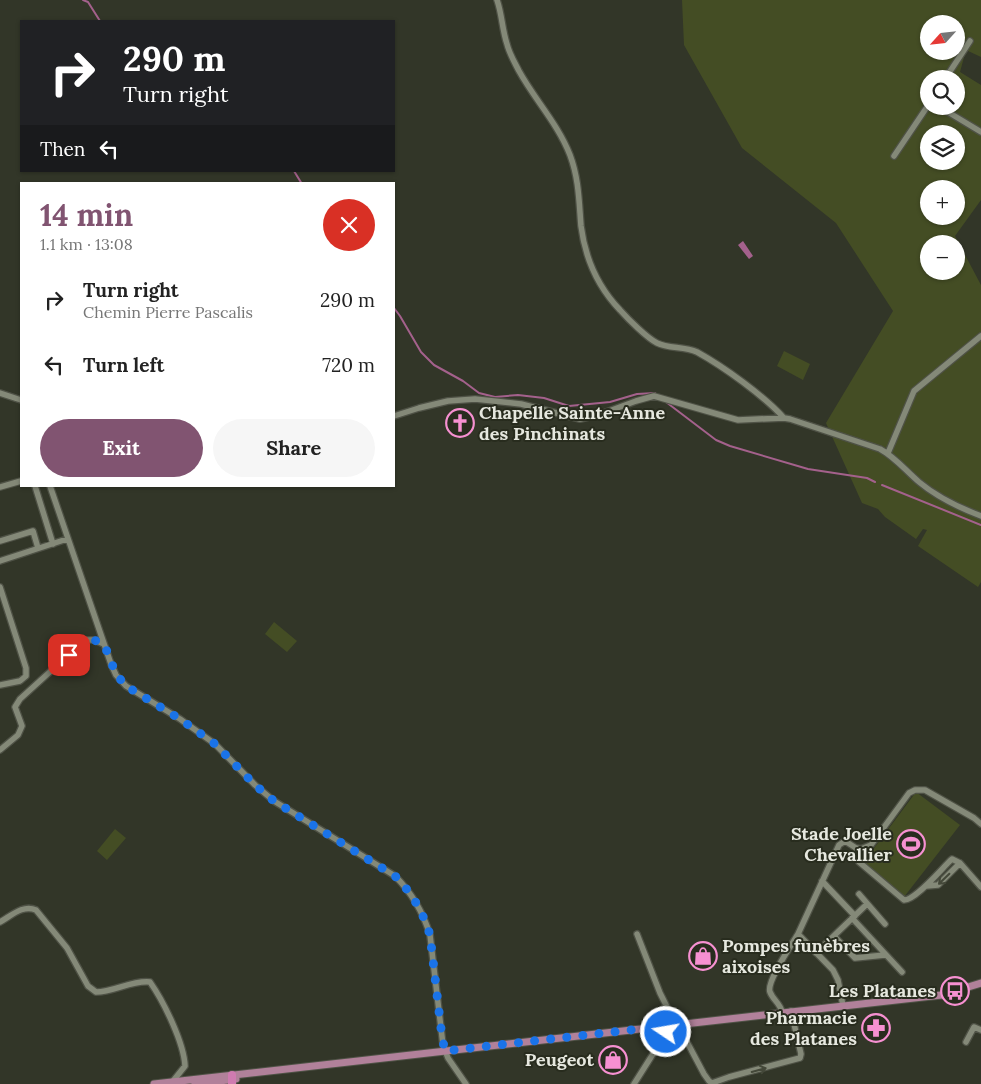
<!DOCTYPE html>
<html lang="en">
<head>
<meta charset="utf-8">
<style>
  body { margin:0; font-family:Lora,serif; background:#f6f6f6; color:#222; height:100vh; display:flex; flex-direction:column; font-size:19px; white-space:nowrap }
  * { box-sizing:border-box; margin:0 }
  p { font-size:16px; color:#767676 }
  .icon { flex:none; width:28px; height:28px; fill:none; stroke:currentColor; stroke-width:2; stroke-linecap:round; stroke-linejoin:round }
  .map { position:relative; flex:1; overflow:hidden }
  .panel { position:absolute; left:20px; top:182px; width:375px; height:305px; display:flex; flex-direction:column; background:#fff; border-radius:0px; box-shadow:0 1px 4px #0004 }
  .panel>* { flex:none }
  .hud { position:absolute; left:20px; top:20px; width:375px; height:152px; border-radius:0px; box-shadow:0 1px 4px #0004; background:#202124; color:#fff; overflow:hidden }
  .needle { width:32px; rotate:243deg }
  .fabs { position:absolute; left:920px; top:15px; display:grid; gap:10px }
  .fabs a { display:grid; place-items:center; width:45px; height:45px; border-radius:50%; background:#fff; box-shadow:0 1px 4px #0004; font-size:25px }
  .pin { position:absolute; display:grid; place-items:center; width:42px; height:42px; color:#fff; margin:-21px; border-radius:10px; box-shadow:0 2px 8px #0006 }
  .me { position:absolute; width:55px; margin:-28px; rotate:282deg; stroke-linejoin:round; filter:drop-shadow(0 0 4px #0008) }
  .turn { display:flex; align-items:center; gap:18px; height:105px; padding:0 20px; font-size:22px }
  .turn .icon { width:65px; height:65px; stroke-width:2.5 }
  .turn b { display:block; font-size:35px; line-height:42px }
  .then { display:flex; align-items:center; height:48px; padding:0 20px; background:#0003; gap:10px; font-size:19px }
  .round { display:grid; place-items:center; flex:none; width:52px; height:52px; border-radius:26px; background:#f6f6f6 }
  .overview { display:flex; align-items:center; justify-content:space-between; height:85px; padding:0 20px }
  h1 { font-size:30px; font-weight:700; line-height:38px; color:#815471 }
  .button { display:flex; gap:10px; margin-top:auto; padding:10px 20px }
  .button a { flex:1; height:58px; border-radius:30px; background:#815471; color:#fff; font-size:20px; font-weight:700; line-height:58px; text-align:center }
  .button a+a { background:#f6f6f6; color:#222 }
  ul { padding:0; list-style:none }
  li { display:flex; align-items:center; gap:15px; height:65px; padding:0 20px }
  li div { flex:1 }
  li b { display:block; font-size:19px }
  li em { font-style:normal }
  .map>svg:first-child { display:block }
  .green { fill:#444d24; fill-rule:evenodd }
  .water { fill:#a4618c }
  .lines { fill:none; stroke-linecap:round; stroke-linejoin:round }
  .stream { stroke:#a4618c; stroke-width:2 }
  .minor-casing { stroke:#4f5246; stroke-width:8 }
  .major-casing { stroke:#4f5246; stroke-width:9 }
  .highway-casing { stroke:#4f5246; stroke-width:10 }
  .minor { stroke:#848978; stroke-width:5.5 }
  .major { stroke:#b1819a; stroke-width:7 }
  .highway { stroke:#cf7bb0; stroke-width:8 }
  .oneway { stroke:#444839 }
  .route { stroke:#1a73e8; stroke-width:9; stroke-dasharray:0 16.2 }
  .labels { text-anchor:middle; stroke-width:4; stroke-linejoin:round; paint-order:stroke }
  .poi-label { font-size:18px; font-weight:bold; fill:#e6e8df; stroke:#282c1e; text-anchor:end }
</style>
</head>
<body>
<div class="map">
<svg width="981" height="1084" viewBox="0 0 981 1084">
  <rect width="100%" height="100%" fill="#323628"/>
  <path class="green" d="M682 0H981V57L966 50 960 72 981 85V200L955 236 981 285V582L978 587 918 546 927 530 923 529 916 539 885 517 878 509 862 503 826 423 893 311 836 223 742 148 684 45ZM929 24H956V51H929ZM929 79H956V106H929ZM929 134H956V161H929ZM929 189H956V216H929ZM929 244H956V271H929Z
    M784 351 810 364 803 380 777 366Z
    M274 622 297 641 287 652 265 634Z
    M916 792 960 825 904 897 863 863Z
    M115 829 126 838 107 860 97 851Z"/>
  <path class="water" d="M743 241 753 256 749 259 738 245Z"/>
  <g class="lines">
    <path class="stream" d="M83 0 88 2 100 21
      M294 171 302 184
      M394 308 400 316 421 352 434 365 463 381 479 393 495 397 518 395 544 398 569 406 610 402 637 394 655 393
      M666 402 716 440 730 446 808 469 867 478 875 482
      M882 485 981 525"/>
    <defs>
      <path id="minor" d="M497 0C502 14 502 29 507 44 509 53 515 63 519 71 535 100 558 124 570 155 579 179 579 202 581 226 585 257 598 287 620 310 628 319 647 338 657 343 669 349 684 346 697 352 724 367 763 395 784 418
        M945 79 970 41
        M938 106 981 132
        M894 156 929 104
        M0 393 21 400
        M394 416 419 408 448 401 475 399 521 404 580 419 601 414 636 401 654 396 738 420 784 418 790 419 880 449C895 457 906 471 919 482 937 497 960 508 981 516
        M888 453 914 391 981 336
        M35 486 53 544
        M50 486 111 664 116 675 126 686 180 719 215 744 255 785 274 801 395 876C412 893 423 912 430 935L443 1045 448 1058 466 1084
        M0 487 21 481
        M0 541 33 531 38 548
        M0 561 67 539
        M0 587 26 668V676L20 681 0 685
        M0 750 18 735 22 726 15 707 20 699 85 640H94L104 644
        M856 848 861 849 871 845 909 793 915 790H925L974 818 981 824
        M822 881 855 916
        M926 886 938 885 960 863
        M859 894 885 924
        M852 918 902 972
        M0 922C11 916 23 904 36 910L67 948 88 986 96 992C114 992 132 980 150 982 164 1002 184 1043 185 1066L173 1081
        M637 934 660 993 672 1017 674 1025
        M834 936 855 958 885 955
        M816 953 867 904
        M843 1006 838 980 833 970 798 934 839 845 845 841 856 848V853L859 862 904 900C916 900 942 868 952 859L960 863 981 887
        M782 1012C780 1003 773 1000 770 992 766 982 792 944 798 934
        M678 1025 704 1074 709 1081 712 1083 729 1077 800 1058 801 1054 791 1011
        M656 1027 658 1047
        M966 1042 974 1027 981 1030
        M634 1084 665 1035 666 1026"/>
      <path id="major" d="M154 1084 923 997 942 995 981 983
        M195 1084 236 1079"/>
      <path id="highway" d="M232 1075V1084"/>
    </defs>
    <use href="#minor" class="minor-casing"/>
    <use href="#major" class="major-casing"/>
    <use href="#highway" class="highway-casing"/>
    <use href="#minor" class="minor"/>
    <use href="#major" class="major"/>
    <use href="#highway" class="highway"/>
  </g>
  <defs><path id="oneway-shaft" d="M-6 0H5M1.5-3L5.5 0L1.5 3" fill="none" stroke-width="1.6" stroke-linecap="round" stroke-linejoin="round" transform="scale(1.25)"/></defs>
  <g class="oneway">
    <use href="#oneway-shaft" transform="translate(944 879) rotate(136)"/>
    <use href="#oneway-shaft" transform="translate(759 1070) rotate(-15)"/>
  </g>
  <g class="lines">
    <path class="route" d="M69 655 86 640H94L104 644 116 674 126 686 180 719 215 744 255 785 274 801 395 876C412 893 423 912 430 935L442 1037 445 1051 666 1026V1032"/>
  </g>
  <defs>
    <symbol id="church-ring" viewBox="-11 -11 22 22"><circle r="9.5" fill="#282c1e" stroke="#f690d1" stroke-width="1.5"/><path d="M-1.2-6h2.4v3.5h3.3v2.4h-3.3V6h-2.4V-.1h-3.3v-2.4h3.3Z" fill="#f690d1"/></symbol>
    <symbol id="stadium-ring" viewBox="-11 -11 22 22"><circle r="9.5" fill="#282c1e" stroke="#f690d1" stroke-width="1.5"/><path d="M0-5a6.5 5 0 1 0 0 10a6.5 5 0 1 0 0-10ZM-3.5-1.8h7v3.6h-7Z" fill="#f690d1"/></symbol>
    <symbol id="shop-ring" viewBox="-11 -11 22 22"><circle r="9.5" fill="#282c1e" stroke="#f690d1" stroke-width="1.5"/><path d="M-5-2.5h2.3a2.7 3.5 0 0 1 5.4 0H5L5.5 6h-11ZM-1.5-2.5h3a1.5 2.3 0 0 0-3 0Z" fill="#f690d1"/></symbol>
    <symbol id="bus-ring" viewBox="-11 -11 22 22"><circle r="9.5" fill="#282c1e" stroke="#f690d1" stroke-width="1.5"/><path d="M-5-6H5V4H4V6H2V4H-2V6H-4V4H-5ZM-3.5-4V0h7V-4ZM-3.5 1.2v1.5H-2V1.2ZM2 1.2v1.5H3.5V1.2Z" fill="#f690d1"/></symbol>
    <symbol id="pharmacy-ring" viewBox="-11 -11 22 22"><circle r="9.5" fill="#282c1e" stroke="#f690d1" stroke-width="1.5"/><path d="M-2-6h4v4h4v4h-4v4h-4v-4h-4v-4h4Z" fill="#f690d1"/></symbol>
  </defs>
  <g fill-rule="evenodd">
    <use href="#church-ring" x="444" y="407" width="32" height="32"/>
    <use href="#stadium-ring" x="895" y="828" width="32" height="32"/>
    <use href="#shop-ring" x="687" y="940" width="32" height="32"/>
    <use href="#bus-ring" x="939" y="975" width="32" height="32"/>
    <use href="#pharmacy-ring" x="860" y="1012" width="32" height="32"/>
    <use href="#shop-ring" x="597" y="1044" width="32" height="32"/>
  </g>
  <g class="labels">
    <g class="poi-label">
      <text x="479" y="419" text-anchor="start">Chapelle Sainte-Anne<tspan x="479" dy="21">des Pinchinats</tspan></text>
      <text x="892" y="840">Stade Joelle<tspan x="892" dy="21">Chevallier</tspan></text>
      <text x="722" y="952" text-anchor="start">Pompes funèbres<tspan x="722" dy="21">aixoises</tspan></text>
      <text x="936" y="997">Les Platanes</text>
      <text x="857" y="1024">Pharmacie<tspan x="857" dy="21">des Platanes</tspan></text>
      <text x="594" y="1066">Peugeot</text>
    </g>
  </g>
</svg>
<div class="fabs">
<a><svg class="needle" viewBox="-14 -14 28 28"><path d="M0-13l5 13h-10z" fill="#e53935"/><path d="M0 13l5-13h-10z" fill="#767676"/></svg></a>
<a><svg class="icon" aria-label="search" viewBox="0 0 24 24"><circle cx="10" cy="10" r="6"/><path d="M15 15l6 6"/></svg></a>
<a><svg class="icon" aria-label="layers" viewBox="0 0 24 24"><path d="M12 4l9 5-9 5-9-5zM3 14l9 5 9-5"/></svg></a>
<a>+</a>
<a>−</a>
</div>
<div class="pin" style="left:69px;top:655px;background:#d93025"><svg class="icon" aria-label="arrive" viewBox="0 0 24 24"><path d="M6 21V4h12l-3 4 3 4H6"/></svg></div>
<svg class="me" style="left:666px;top:1032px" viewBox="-20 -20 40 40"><circle r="17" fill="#1a73e8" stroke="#fff" stroke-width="3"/><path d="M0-11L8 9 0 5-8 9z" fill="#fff"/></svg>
<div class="hud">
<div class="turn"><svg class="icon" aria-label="right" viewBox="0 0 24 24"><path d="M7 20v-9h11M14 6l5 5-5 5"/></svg><div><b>290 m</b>Turn right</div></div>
<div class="then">Then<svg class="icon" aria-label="left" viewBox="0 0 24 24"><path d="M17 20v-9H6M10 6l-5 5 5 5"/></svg></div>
</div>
<section class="panel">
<div class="overview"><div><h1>14 min</h1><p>1.1 km · 13:08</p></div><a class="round" style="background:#d93025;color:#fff"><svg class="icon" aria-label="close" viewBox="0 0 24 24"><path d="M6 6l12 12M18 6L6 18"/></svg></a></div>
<ul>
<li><svg class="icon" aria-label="right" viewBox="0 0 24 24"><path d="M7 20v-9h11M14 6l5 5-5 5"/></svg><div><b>Turn right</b><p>Chemin Pierre Pascalis</p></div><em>290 m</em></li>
<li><svg class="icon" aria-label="left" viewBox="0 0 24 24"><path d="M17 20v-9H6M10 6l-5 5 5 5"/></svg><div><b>Turn left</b></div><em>720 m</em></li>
</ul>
<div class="button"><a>Exit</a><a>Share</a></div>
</section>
</div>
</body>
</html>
